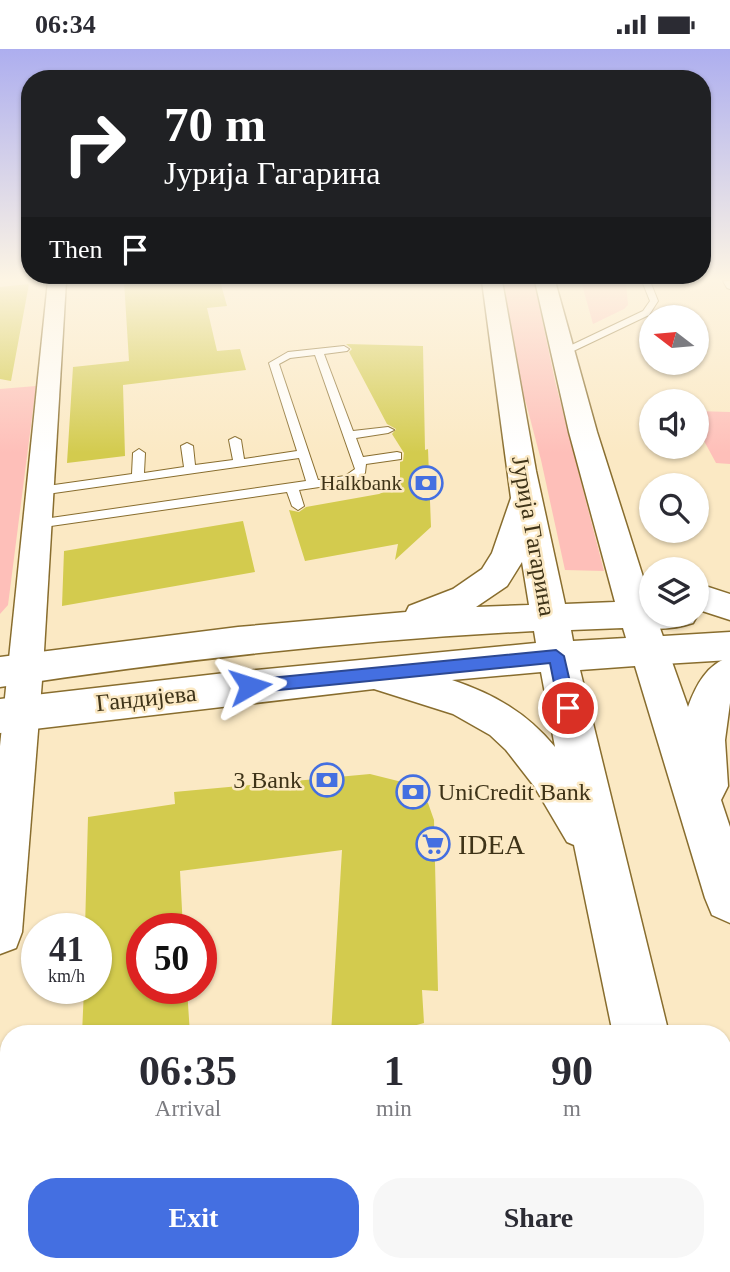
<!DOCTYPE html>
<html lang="en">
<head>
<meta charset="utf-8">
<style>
  body { margin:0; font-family:"Times New Roman",serif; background:#f7f7f7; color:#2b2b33; height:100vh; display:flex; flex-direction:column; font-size:26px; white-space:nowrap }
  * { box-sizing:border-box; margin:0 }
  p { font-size:23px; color:#7c7c81 }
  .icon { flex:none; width:38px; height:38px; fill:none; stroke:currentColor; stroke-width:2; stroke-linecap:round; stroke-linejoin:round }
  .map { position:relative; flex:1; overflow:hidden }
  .details { position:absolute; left:0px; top:976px; width:732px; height:247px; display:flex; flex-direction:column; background:#fff; border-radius:28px 28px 0 0; box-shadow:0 2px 5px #0004 }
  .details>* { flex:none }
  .top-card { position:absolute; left:21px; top:21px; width:690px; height:214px; border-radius:28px; box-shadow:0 2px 5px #0004; background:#202124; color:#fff; overflow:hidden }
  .needle { width:46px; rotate:286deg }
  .tools { position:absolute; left:639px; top:256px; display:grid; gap:14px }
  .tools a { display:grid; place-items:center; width:70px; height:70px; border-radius:50%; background:#fff; box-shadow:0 2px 5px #0004; font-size:35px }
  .speed { position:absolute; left:21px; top:864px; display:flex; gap:14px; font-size:35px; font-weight:700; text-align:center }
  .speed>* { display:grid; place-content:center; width:91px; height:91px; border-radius:50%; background:#fff; box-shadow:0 2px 5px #0004; line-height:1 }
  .speed small { font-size:18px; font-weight:400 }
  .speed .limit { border:10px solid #d22; background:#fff; color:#111 }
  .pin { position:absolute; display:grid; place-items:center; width:60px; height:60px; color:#fff; margin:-30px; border:4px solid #fff; border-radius:50%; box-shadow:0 2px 7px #0007 }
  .me { position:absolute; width:77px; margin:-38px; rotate:84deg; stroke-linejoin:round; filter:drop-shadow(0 0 5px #0008) }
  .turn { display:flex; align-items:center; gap:24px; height:147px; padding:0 28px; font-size:32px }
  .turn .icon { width:91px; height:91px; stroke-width:2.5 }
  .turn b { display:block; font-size:49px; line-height:60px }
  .then { display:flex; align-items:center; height:66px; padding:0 28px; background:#0003; gap:14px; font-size:26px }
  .eta { display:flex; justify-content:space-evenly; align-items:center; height:119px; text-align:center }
  .eta b { font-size:42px; font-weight:800; line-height:49px }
  .cta { display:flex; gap:14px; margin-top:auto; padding:14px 28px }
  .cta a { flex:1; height:80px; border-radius:28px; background:#446fe1; color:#fff; font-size:28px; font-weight:800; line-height:80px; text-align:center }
  .cta a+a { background:#f7f7f7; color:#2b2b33 }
  .status { display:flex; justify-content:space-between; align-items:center; height:49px; padding:0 35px; background:#fff; direction:ltr }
  .status svg { height:19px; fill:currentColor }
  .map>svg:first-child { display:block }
  .green { fill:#febfb9 }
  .building { fill:#d3cb4e }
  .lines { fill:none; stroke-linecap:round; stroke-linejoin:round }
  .service-casing { stroke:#886d2e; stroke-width:2 }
  .minor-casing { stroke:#886d2e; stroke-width:3 }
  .tertiary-casing { stroke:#886d2e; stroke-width:3 }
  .secondary-casing { stroke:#886d2e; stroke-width:3 }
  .service { fill:#fff; fill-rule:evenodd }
  .minor { fill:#fff; fill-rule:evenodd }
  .tertiary { fill:#fff; fill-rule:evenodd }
  .secondary { fill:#fff; fill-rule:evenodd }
  .route { fill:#446fe1; stroke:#2c4892; stroke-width:2 }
  .labels { text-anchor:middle; stroke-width:5; stroke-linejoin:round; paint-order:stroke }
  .far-poi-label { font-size:21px; fill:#3e3318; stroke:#fbe9c4; text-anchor:end }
  .street-label { font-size:24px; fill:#3e3318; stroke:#fbe9c4 }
  .poi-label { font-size:24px; fill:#3e3318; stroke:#fbe9c4; text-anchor:end }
  .near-poi-label { font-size:28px; fill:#3e3318; stroke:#fbe9c4; text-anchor:start }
</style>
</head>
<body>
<div class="status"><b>06:34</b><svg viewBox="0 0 49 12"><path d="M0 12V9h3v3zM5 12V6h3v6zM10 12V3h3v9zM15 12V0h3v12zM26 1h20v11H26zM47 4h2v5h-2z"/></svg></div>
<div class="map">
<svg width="730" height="1223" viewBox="0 0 730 1223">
  <rect width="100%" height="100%" fill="#fbe9c4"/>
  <path class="green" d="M504 232H534L555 332 604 522 565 521 541 411 526 354 518 333Z
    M581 232H626L628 256 624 260 593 275Z
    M36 337 8 556 0 565V340Z
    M697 362 730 363V415L716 414 697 379Z"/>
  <path class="building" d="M124 232H220L227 257 207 259 217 302 240 300 246 321 123 336 125 407 67 414 73 318 129 312Z
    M29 235 11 332 0 330V238Z
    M346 295 423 297 425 401 428 400 431 478 395 511 398 495 305 512 289 461 299 463 306 458 379 445 400 436V413L403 412 404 404 392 385 396 380 387 375 349 303 352 300Z
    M243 472 255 523 62 557 64 502Z
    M370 725 406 734 428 754 434 771 438 942 422 941 424 974 384 985H331L342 801 180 822 183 880H142V940H187L190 985H82L84 940H96V880H85L88 768 175 755 174 743Z"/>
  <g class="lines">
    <defs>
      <path id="service" d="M642 232H650L658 252 649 266 565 306H559V302L643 262 650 252Z
        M723 232H730V240L727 239Z
        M344 297 349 300 347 302 324 305 353 382 388 378 394 381 388 384 356 389 363 408 397 403 401 404V410L366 415 365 424 353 433 299 441 304 457 298 461 292 457 287 443 37 479 30 475 37 471 306 432 299 409 40 446 34 442 40 438 132 425 133 404 139 400 145 404 144 424 184 418 181 397 187 394 193 397 195 416 233 411 229 391 235 388 241 391 244 410 297 402 269 314 288 303ZM315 306 355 420 345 427 318 431 279 315 290 309Z"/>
      <path id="minor" d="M48 232H66L43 619 22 883 16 899 0 905V697Z"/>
      <path id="tertiary" d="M637 553H651V565H696V562L698 565 693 574C672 581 645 582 624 575L619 566 624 557Z
        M730 583V611L647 616 634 612 628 602 634 592 647 588Z"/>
      <path id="secondary" d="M482 232H502L536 422 565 555 615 553 569 383 535 232H555L597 383 651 553V565H655L688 658C696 636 707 615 730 608V654L725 691 728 737 721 751 730 778V874L712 866 705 849 635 617 580 621 669 985H613L574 796 567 793 534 737 506 701 490 686 453 665 374 640 0 684V650L225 624 536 594 534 582C355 591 177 611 0 638V608L238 578 406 563 409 557 453 540 482 520 492 504 511 449ZM522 513 529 556 476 558 507 537ZM623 579 626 589 573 592 571 581ZM541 623 555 698C527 664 494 645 452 631Z
        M696 534 730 545V571L696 560Z
        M723 1205 729 1223H661L660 1214H723Z"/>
    </defs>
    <use href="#service" class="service-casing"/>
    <use href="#minor" class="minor-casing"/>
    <use href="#tertiary" class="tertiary-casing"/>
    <use href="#secondary" class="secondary-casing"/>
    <use href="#service" class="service"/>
    <use href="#minor" class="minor"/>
    <use href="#tertiary" class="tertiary"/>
    <use href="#secondary" class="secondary"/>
  </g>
  <linearGradient id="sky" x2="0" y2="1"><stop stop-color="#adaeef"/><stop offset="0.57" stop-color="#fdf5e4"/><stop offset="1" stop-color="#fdf5e4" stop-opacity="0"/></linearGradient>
  <rect width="730" height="404" fill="url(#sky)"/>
  <path class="route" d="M556 601 564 607 576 659 574 663H562L559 659 550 614 250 644 244 642 242 637 244 633 250 631Z"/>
  <defs>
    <symbol id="bank-ring" viewBox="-11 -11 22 22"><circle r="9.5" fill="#fbe9c4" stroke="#446fe1" stroke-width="1.5"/><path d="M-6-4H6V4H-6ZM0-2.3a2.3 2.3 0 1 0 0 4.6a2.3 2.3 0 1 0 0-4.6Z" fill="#446fe1"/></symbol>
    <symbol id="supermarket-ring" viewBox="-11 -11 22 22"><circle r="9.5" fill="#fbe9c4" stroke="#446fe1" stroke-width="1.5"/><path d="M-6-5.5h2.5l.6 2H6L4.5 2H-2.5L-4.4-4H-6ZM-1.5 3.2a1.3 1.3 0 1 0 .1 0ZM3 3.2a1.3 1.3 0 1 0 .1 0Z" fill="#446fe1"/></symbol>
  </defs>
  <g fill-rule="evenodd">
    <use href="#bank-ring" x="407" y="415" width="38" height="38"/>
    <use href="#bank-ring" x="308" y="712" width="38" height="38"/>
    <use href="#bank-ring" x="394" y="724" width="38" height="38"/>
    <use href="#supermarket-ring" x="414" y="776" width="38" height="38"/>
  </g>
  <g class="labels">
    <g class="far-poi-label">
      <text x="402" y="441">Halkbank</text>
    </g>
    <g class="street-label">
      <text transform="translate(534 487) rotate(80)" y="8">Јурија Гагарина</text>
      <text transform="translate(146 649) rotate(-6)" y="8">Гандијева</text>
    </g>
    <g class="poi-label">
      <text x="302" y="739">3 Bank</text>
      <text x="438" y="751" text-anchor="start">UniCredit Bank</text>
    </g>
    <g class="near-poi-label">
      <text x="458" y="805">IDEA</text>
    </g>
  </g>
</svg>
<div class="tools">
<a><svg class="needle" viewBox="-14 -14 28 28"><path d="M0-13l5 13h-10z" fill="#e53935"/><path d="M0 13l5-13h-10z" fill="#7c7c81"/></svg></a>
<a><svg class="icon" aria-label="sound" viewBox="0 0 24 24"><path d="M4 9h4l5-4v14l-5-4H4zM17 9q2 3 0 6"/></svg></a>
<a><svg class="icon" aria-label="search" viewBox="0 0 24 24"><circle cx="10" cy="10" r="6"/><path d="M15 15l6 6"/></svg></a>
<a><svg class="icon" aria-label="layers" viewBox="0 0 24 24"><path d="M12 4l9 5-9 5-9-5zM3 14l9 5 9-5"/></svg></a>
</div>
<div class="speed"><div>41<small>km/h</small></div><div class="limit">50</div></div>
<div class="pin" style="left:568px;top:659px;background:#d93025"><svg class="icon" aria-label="arrive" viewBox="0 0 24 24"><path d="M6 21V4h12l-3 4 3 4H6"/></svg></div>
<svg class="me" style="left:250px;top:637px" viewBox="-20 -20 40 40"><path d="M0-17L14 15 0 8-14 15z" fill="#446fe1" stroke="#fff" stroke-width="4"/></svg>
<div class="top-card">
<div class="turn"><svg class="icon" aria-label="right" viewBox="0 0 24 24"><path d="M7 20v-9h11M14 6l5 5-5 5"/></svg><div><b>70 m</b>Јурија Гагарина</div></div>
<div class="then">Then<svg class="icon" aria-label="arrive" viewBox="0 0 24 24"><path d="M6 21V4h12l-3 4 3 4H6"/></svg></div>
</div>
<section class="details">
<div class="eta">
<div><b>06:35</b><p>Arrival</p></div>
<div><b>1</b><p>min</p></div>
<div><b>90</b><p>m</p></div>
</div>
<div class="cta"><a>Exit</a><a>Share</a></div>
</section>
</div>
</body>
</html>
